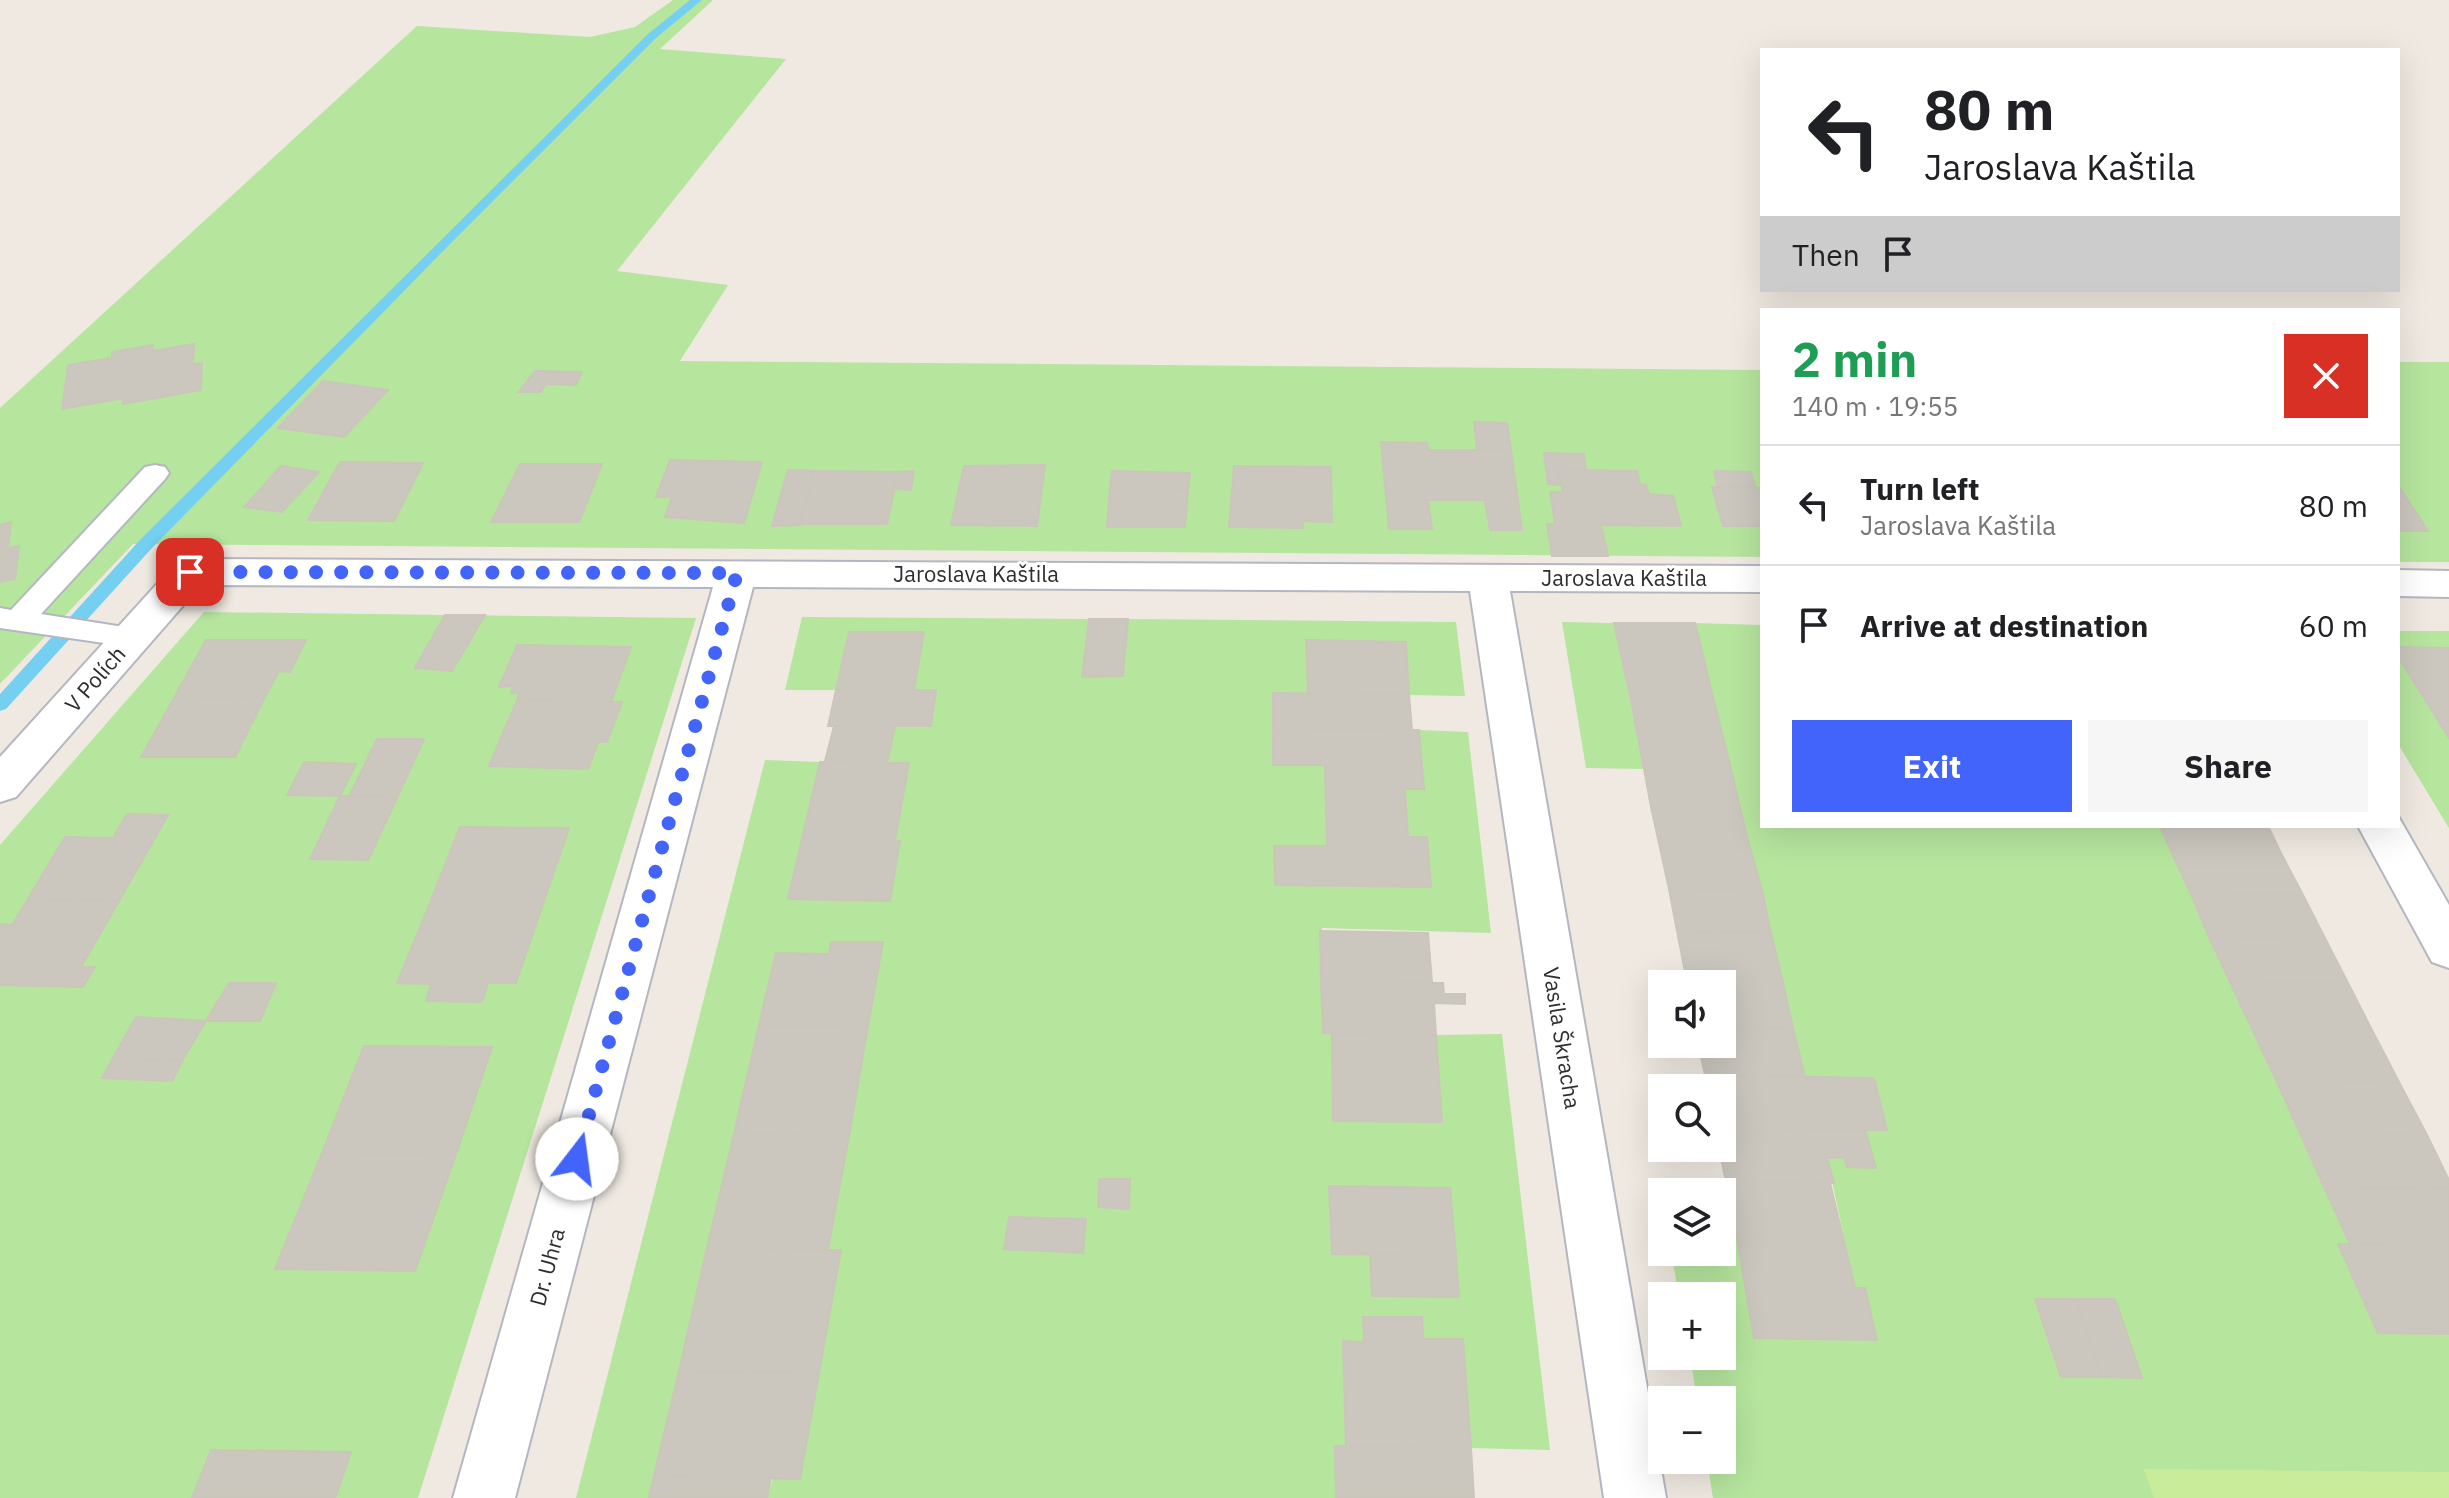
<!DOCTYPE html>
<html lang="en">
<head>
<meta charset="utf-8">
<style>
  body { margin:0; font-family:"IBM Plex Sans",sans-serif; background:#f6f6f6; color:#202124; height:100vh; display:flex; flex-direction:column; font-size:30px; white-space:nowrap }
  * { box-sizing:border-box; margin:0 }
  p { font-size:26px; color:#757577 }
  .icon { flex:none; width:44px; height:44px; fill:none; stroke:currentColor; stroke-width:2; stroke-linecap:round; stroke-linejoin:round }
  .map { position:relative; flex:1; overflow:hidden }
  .details { position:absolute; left:1760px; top:308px; width:640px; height:520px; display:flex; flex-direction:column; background:#fff; border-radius:0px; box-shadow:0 8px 32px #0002 }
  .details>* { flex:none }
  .hud { position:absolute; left:1760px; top:48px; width:640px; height:244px; border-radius:0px; box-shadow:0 8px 32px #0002; background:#fff; color:#202124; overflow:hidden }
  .controls { position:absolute; left:1648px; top:970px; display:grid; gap:16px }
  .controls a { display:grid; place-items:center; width:88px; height:88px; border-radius:0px; background:#fff; box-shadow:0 8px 32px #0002; font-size:40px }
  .pin { position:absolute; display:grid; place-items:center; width:68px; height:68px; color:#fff; margin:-34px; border-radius:16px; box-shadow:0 4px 12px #0006 }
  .me { position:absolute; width:88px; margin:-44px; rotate:15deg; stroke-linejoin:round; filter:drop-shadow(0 0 6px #0008) }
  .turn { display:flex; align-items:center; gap:28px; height:168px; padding:0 32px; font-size:36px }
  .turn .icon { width:104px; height:104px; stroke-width:2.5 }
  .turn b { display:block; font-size:56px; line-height:68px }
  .then { display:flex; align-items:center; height:76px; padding:0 32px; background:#0003; gap:16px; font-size:30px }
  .round { display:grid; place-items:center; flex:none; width:84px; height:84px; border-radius:0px; background:#f6f6f6 }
  .summary { display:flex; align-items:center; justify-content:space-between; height:136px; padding:0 32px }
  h1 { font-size:48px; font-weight:700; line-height:60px; color:#1e9e55 }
  .button { display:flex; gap:16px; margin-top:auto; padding:16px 32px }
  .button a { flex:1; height:92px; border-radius:0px; background:#4264fb; color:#fff; font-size:32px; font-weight:700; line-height:92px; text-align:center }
  .button a+a { background:#f6f6f6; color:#202124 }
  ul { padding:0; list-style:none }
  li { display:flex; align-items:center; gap:24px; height:120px; padding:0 32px; border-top:2px solid #e0e0e0 }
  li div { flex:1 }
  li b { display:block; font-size:30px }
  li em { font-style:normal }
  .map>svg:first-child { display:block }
  .green { fill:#b6e59e; fill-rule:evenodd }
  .pitch { fill:#c9ec9a }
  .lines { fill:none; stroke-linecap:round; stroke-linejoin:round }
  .stream { fill:#75cff0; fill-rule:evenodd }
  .building { fill:#cbc7bf; stroke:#cbc5ba; stroke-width:2 }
  .lane-casing { stroke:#b4b7c1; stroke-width:4 }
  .street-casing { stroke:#b4b7c1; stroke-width:4 }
  .lane { fill:#fff; fill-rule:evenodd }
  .street { fill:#fff; fill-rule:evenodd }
  .route { stroke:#4264fb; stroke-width:14; stroke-dasharray:0 25.2 }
  .labels { text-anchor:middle; stroke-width:6; stroke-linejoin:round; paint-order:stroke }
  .street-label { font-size:22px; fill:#2e2e2e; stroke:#fff }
</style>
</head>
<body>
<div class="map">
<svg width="2449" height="1498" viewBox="0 0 2449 1498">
  <rect width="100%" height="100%" fill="#efe9e1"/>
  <path class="green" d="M673 0H713L660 49 786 59 617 271 728 285 680 361 1762 370V557L133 544 0 684V408L417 26 590 37 635 27Z
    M2398 362H2449V562H2398Z
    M204 612 696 618 418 1498H0V985L83 987 94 967H81L167 816 113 838 65 837 12 925 0 924V845ZM206 640 306 641 290 671H279L235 757ZM517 645 631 647 611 702 622 703 607 742H598L587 769 489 766 519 693H511L513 686H499ZM460 827 569 828 516 983H488L482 1002 426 1001 431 984 398 983ZM136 1017 205 1021 172 1080 102 1077ZM365 1046 491 1048 415 1271 275 1269Z
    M802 617 1089 619 1082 677 1123 676 1128 619 1456 622 1465 696 1409 695 1405 642 1306 641 1308 693 1273 694V764L1325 765 1327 846H1274L1275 884 1431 887 1427 837H1408L1405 789H1424L1419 730 1468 732 1491 933 1322 928 1323 1033 1333 1031 1334 1121 1441 1122 1436 1035 1502 1034 1550 1450 1471 1448 1463 1339H1423L1422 1317H1363L1364 1342H1343L1346 1446H1335L1336 1498H767L841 1250 828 1249 883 943 832 942 829 954 776 953 649 1498H576L765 760 820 762 789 899 890 901 900 841 895 840 909 763H887L895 726H931L936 690H785ZM1330 1187 1450 1188 1459 1297 1373 1296 1370 1254H1332ZM1009 1217 1086 1219 1082 1253 1004 1249Z
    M1562 622 1614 623 1644 769 1586 768Z
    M1695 623 1762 625V826H2160L2350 1244H2338L2449 1334V1498H1713L1707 1460H1722V1400H1697L1690 1356H1722V1296H1679L1671 1252H1722V1238L1737 1239 1754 1337 1855 1288 1827 1158 1844 1157 1848 1167 1876 1168 1865 1130 1887 1129 1874 1078 1805 1077Z
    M2398 631H2449V648L2398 647Z
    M2398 657 2449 738V828L2398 744Z"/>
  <path class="pitch" d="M2144 1469 2449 1472V1498H2154Z"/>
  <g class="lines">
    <path class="stream" d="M690 0H702L656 38 448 246 152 548 6 709 0 711V694L140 540 648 34Z"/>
  </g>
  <path class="building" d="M194 344 193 364 202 363 201 390 123 404 124 398 62 409 68 365 112 358V352L153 345 152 351Z
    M535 371 582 372 576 385 546 384 541 392H519Z
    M323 381 388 390 344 437 278 428Z
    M1474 422 1507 423 1511 450 1477 449Z
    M1381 442 1427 443 1429 450H1511L1522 530H1490L1485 500H1428L1432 529H1389Z
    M1544 453 1584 454 1586 471 1559 470 1561 485 1548 484Z
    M670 460 762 462 744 523 665 517 672 497H656Z
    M340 462 423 463 394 521 308 520Z
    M520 464H602L579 522H491Z
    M1045 465 1037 526 951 525 964 466Z
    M281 466 319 472 282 512 244 507Z
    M1234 466 1331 467 1332 522 1303 521V528L1229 527Z
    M788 470 814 471 800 525 772 526Z
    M1559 470 1637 471 1640 484 1646 485 1649 494 1673 496 1681 526 1601 525 1608 556H1552L1547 524H1555L1550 492H1563Z
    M814 471 898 472 887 524H800Z
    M914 471 911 490 895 489 898 472Z
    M1112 471 1190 473 1188 489 1110 488Z
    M1714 471 1751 472 1755 486 1717 485Z
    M2398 485 2428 531H2398Z
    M1712 487 1762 488V526H1723Z
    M1110 488 1188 489 1185 527H1107Z
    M11 522 8 548 19 546 15 579 0 582V525Z
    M445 615H485L452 671 415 668Z
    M1089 619H1128L1123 676 1082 677Z
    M1614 623H1695L1713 697 1630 696Z
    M849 632H924L914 690H836Z
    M206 640H306L290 672 279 671 265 697 174 698Z
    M1306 640 1406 642 1409 695 1308 693Z
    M517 645 631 647 611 702 517 700 519 693H511L513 686 499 687Z
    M2398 647 2449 648V704H2428L2398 657Z
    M836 690H936L931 726H828Z
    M1273 693 1409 695 1412 730 1273 729Z
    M1630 696 1713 697 1731 769H1644Z
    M265 697 235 757H141L174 698Z
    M517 700 611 702H622L607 742H598L588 769 489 766Z
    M2428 704H2449V738Z
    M834 726H895L887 763 825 761Z
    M1273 729 1419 730 1424 789H1405L1406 806 1326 805 1325 765H1273Z
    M377 739H424L398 796 350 795Z
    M304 762 356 764 340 796 287 795Z
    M820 762 909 763 895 840 802 839Z
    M1644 769H1731L1740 808 1651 807Z
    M340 796H398L368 860 310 859Z
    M1326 805 1406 806 1408 837H1427L1431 887 1275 885 1274 846H1327Z
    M1651 807 1740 808 1750 848H1660Z
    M127 814 168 815 119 901 28 899 65 837 113 838Z
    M2160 826H2268L2281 853 2171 851Z
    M460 827 569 828 543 904 430 903Z
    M802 839 900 841 890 901 788 899Z
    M1660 848H1750L1762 890 1669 889Z
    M2171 851 2281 853 2303 895 2191 894Z
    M1669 889 1762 890 1771 933 1677 931Z
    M2191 894 2303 895 2325 938 2209 937Z
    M28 899 119 901 81 967H95L83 987 0 985V924L12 925Z
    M430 903 543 904 516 983H488L482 1002 426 1001 431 984 397 983Z
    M1320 931 1428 933 1432 982 1321 981Z
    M1677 931 1771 933 1782 979 1686 977Z
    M2209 937 2325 938 2348 983 2230 982Z
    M831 942H883L868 1026 759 1025 776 953 829 954Z
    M1686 977 1782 979 1793 1028 1722 1026V984H1687Z
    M1321 981 1443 983 1444 994H1465V1004L1434 1003 1436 1035 1323 1033Z
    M2230 982 2348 983 2373 1032 2253 1031Z
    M229 983H276L260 1021H206Z
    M136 1017 206 1021 182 1061 113 1058Z
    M759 1025 868 1026 849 1136 734 1134Z
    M1722 1026 1793 1028 1805 1077 1705 1075 1698 1044H1722Z
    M2253 1031 2373 1032 2399 1082 2276 1080Z
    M1332 1033 1436 1035 1442 1122 1333 1121Z
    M364 1046 492 1047 456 1154 322 1153Z
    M113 1058 182 1061 172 1081 102 1078Z
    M1705 1075 1874 1078 1887 1130 1722 1128V1088H1707Z
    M2276 1080 2399 1082 2427 1135 2300 1133Z
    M1722 1128 1865 1130 1876 1168 1847 1167 1844 1157 1827 1158 1834 1183 1726 1182 1719 1148H1722Z
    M2300 1133 2427 1135 2449 1180V1188L2324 1187Z
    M734 1134 849 1136 828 1249 707 1248Z
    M322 1153 456 1154 415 1271 275 1269Z
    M1099 1179H1130L1129 1209 1098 1207Z
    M1726 1182 1830 1183 1844 1241 1737 1239Z
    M1329 1186 1450 1188 1456 1256 1332 1254Z
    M2324 1187 2449 1188V1246L2350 1244Z
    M1009 1217 1086 1219 1083 1253 1004 1249Z
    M1737 1239 1844 1241 1855 1288H1865L1877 1340 1754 1338Z
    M2338 1244 2449 1246V1334L2378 1333Z
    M707 1248 841 1250 819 1373 679 1371Z
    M1370 1254 1456 1256 1459 1297 1372 1296Z
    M2035 1299H2075L2101 1377H2061Z
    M2075 1299H2115L2142 1378 2101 1377Z
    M1363 1317H1422L1423 1339H1463L1471 1448 1346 1446 1343 1341 1364 1342Z
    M679 1371 819 1373 800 1479 654 1476Z
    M1335 1446 1471 1448 1474 1498H1336Z
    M211 1450 351 1452 335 1498H192Z
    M654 1476 771 1478 767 1498H649Z"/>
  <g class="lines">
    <defs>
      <path id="lane" d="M155 465 165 467 169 473 165 479 41 614 143 630 147 637 143 644 132 647 0 628V608L11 610 145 467Z"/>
      <path id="street" d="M190 559 1762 566V592L1510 591 1666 1498H1604L1470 591 753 587 515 1498H453L713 587 201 585 16 797 0 802V757L176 563Z
        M2398 570 2449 571V597L2398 596Z
        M2398 816 2449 905V968L2432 962 2358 826H2398Z"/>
    </defs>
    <use href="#lane" class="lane-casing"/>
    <use href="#street" class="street-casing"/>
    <use href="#lane" class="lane"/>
    <use href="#street" class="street"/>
  </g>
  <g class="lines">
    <path class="route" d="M190 572 737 573 577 1159"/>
  </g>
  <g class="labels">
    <g class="street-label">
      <text x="976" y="582">Jaroslava Kaštila</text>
      <text x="1624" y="586">Jaroslava Kaštila</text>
      <text transform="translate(95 679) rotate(-49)" y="8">V Polích</text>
      <text transform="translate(1562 1038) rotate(81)" y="8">Vasila Škracha</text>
      <text transform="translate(547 1267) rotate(-75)" y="8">Dr. Uhra</text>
    </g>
  </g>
</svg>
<div class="controls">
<a><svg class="icon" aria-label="sound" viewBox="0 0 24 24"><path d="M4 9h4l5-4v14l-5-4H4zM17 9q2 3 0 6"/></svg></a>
<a><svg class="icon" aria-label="search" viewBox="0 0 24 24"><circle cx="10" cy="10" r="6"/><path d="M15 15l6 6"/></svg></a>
<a><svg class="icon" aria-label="layers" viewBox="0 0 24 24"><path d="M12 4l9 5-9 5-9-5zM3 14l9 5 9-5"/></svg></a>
<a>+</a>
<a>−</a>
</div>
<div class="pin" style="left:190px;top:572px;background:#d93025"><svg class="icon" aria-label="arrive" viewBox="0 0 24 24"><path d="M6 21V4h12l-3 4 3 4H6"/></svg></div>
<svg class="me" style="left:577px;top:1159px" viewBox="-20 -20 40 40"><circle r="19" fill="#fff"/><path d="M0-13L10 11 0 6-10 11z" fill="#4264fb"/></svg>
<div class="hud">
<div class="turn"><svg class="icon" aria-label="left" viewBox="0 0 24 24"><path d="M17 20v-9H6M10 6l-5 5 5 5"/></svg><div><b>80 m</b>Jaroslava Kaštila</div></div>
<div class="then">Then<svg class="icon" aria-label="arrive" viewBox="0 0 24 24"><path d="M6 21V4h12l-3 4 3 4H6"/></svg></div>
</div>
<section class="details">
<div class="summary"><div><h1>2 min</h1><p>140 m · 19:55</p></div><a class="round" style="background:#d93025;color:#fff"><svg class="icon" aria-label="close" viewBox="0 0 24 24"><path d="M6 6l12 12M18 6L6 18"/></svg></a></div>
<ul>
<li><svg class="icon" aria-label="left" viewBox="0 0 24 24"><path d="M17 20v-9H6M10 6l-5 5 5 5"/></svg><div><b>Turn left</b><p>Jaroslava Kaštila</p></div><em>80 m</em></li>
<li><svg class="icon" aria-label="arrive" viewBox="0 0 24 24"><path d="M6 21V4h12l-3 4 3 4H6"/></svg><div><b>Arrive at destination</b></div><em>60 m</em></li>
</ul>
<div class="button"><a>Exit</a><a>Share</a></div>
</section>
</div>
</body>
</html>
